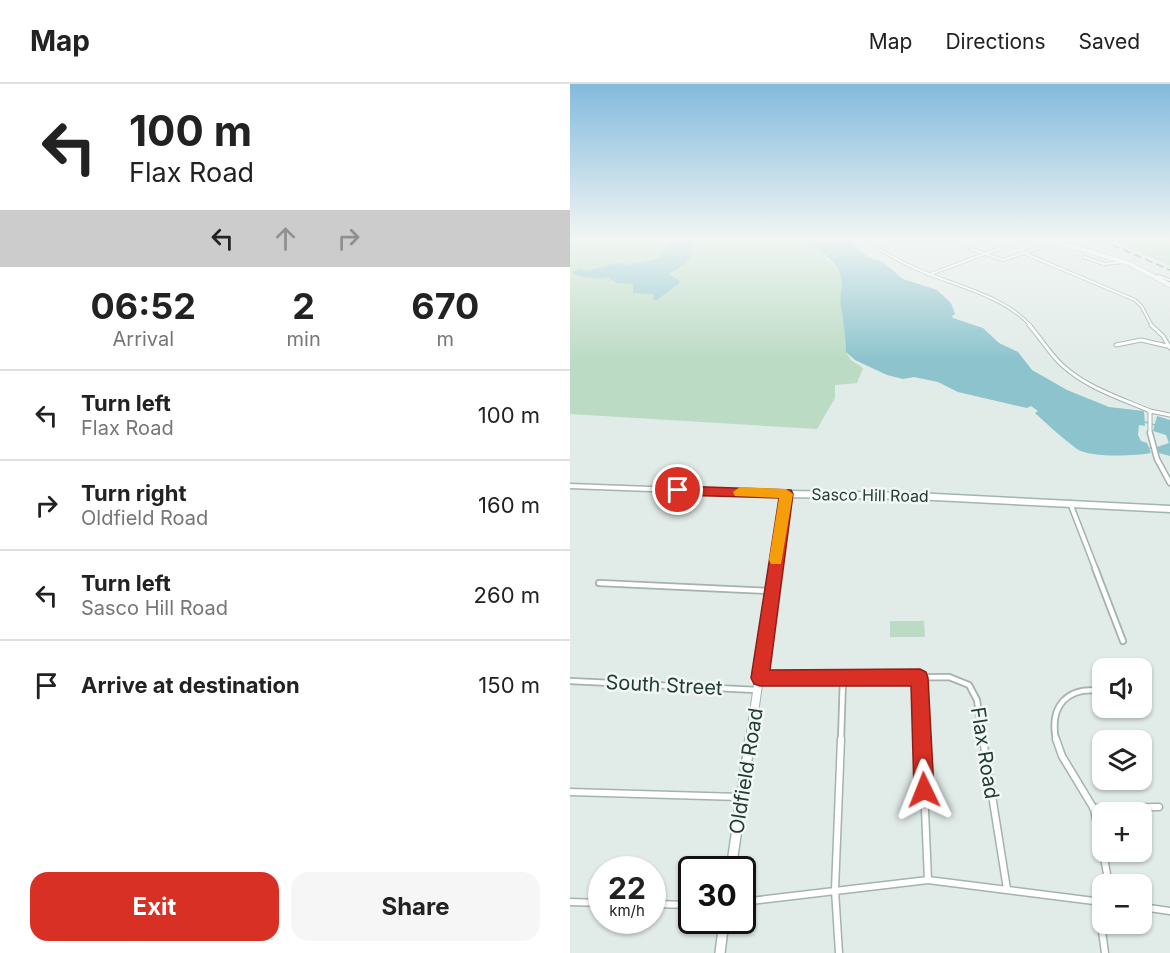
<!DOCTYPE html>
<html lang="en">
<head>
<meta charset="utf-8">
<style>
  body { margin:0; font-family:Inter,sans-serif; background:#f6f6f6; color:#222; height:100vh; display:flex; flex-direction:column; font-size:22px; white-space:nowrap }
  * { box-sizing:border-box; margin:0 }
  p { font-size:20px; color:#767676 }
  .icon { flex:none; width:33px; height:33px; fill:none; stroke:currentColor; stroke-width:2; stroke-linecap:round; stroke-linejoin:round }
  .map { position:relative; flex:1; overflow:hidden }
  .sheet { display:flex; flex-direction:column; background:#fff; width:570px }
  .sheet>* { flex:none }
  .hud { background:#fff; color:#222; overflow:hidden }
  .fabs { position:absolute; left:522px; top:574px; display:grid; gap:12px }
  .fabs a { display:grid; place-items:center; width:60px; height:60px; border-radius:12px; background:#fff; box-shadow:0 2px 4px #0004; font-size:30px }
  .speed { position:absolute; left:18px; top:772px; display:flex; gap:12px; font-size:30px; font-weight:700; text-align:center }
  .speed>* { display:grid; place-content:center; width:78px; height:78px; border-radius:50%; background:#fff; box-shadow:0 2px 4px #0004; line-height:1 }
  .speed small { font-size:15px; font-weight:400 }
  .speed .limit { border:3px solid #111; border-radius:9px; background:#fff; color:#111 }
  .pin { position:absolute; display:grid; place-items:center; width:51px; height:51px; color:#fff; margin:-26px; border:3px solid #fff; border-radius:50%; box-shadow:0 2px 6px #0007 }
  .me { position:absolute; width:66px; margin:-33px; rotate:358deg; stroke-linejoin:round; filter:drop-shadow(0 0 4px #0008) }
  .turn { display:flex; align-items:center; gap:21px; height:126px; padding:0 30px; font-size:27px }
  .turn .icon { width:78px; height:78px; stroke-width:2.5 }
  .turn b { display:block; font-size:42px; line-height:51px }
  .lanes { display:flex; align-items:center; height:57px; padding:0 30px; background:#0003; justify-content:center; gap:30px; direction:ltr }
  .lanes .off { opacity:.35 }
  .eta { display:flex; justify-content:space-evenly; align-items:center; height:102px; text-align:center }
  .eta b { font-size:36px; font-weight:700; line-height:42px }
  .cta { display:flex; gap:12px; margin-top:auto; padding:12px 30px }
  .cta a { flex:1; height:69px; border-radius:18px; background:#d93025; color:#fff; font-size:24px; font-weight:700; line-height:69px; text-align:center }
  .cta a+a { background:#f6f6f6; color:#222 }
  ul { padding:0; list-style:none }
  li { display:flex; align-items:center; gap:18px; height:90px; padding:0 30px; border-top:2px solid #e0e0e0 }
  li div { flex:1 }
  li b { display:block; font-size:22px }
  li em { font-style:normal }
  header { display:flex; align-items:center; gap:36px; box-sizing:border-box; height:84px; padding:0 30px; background:#fff; border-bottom:2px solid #e0e0e0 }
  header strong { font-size:28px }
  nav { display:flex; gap:33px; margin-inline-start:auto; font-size:21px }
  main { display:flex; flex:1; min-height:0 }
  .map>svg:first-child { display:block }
  .green { fill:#bbdbc4 }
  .water { fill:#8cc3cd }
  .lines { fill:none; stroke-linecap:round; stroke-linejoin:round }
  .stream { stroke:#8cc3cd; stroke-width:1.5 }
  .street-far4-casing { stroke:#a4b3ae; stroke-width:4 }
  .street-far3-casing { stroke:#a4b3ae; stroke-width:5 }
  .street-far2-casing { stroke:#a4b3ae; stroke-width:7 }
  .street-far1-casing { stroke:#a4b3ae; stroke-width:8 }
  .street-casing { stroke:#a4b3ae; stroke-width:9 }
  .secondary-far3-casing { stroke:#a0b6af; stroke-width:5 }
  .secondary-far2-casing { stroke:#a0b6af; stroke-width:9 }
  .secondary-far1-casing { stroke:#a0b6af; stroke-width:10 }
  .secondary-casing { stroke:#a0b6af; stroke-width:12 }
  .street-far4 { stroke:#fff; stroke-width:2 }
  .street-far3 { stroke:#fff; stroke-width:3 }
  .street-far2 { stroke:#fff; stroke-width:4 }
  .street-far1 { stroke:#fff; stroke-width:4.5 }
  .street { stroke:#fff; stroke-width:6 }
  .secondary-far3 { stroke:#fff; stroke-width:4 }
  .secondary-far2 { stroke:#fff; stroke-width:6 }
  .secondary-far1 { stroke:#fff; stroke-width:8 }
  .secondary { stroke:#fff; stroke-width:9 }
  .rail { stroke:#5d7670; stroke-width:1.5; stroke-dasharray:8 4; stroke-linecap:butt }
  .route { fill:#d93025; stroke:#8d1f18; stroke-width:1.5 }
  .slow { fill:#f59e0b }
  .labels { text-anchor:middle; stroke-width:5; stroke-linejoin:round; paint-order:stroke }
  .street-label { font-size:16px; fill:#223b34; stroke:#f2f8f5 }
  .near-street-label { font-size:20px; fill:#223b34; stroke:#f2f8f5 }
</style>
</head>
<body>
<header>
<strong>Map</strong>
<nav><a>Map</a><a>Directions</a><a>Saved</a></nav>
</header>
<main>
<section class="sheet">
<div class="hud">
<div class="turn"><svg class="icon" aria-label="left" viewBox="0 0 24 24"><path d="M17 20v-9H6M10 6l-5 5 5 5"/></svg><div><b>100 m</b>Flax Road</div></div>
<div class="lanes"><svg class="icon" aria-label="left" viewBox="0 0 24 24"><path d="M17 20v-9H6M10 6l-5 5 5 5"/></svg><svg class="icon off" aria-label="ahead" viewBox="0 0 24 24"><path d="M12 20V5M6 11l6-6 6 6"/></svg><svg class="icon off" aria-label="right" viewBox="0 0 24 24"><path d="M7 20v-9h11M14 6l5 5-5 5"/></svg></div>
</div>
<div class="eta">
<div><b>06:52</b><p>Arrival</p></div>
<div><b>2</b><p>min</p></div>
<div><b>670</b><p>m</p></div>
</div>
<ul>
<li><svg class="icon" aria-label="left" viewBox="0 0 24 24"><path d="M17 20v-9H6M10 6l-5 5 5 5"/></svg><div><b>Turn left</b><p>Flax Road</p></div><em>100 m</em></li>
<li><svg class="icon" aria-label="right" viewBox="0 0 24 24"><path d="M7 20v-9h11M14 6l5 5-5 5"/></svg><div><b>Turn right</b><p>Oldfield Road</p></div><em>160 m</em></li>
<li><svg class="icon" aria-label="left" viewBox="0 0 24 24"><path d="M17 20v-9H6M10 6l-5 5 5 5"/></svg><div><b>Turn left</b><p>Sasco Hill Road</p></div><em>260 m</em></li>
<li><svg class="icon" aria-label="arrive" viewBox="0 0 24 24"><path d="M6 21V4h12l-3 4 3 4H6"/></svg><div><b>Arrive at destination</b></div><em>150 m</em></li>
</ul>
<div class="cta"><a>Exit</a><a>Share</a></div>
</section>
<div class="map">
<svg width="600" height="869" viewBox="0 0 600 869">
  <rect width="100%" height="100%" fill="#e1ebe7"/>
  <path class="green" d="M0 156H227L245 163 265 182 271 193V222L274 229 276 268 281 276 293 284 287 299 265 301V314L247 345 0 330Z
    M544 156H600V182Z
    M320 537H354L355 553H320Z"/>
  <path class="water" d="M103 156H131L123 160 118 168 119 172H122L115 180 99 190 110 197 108 200 87 216H83L84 211 82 210 63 209V200L47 199 37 193C29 196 8 193 2 189L10 184 16 187 47 179 57 181 87 175Z
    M227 156H280L290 167 300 174 313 178 333 195 367 206 381 219 385 230 382 232 383 234 413 244 429 259 448 268 462 286 497 306 539 323 574 327 575 342 569 341 568 351 571 357 577 359 581 369C565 372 520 374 507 365 492 354 479 342 465 329L468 327 461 322 457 324 388 308 368 298 344 293 333 295 317 291 285 276 276 268C275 252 274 237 271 222 269 213 273 203 271 194 267 174 243 162 227 156Z
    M587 332 600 336V372L589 369 587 363 599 359 596 351 583 347Z"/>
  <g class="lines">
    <path class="stream" d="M575 338 585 341
      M579 364 587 365"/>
    <defs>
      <path id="street-far4" d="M296 156C313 168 330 178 349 186 385 202 433 211 461 242
        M390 156 401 165 433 176 488 157
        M456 170 565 216 572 223 582 242
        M514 173 534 180 554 178
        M358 191 452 156
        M588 192 600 196"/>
      <path id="street-far3" d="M459 241C471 254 479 269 492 281 517 304 550 314 580 327V350
        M581 241 593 252 600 264
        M546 261 571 256 597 262
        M580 327 600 331"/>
      <path id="street-far2" d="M580 349 587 375 600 399
        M0 402 216 410
        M500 419 526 486"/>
      <path id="street-far1" d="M525 484 553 557
        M29 499 201 507
        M190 594 379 593 399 601 407 616 413 656
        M350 594 352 656
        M0 597 187 606
        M271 656 273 594
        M486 656C479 622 497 602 532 607"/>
      <path id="street" d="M352 655 358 796
        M413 655 437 805
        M486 655 492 672 524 725 532 766
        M0 708 170 713
        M523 724 589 723
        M533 768 539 801
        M0 818 32 819
        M172 818 358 796 532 818
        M528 818 535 869
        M82 820 122 821
        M572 823 600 827
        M269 869 265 806 271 655"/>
      <path id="secondary-far3" d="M481 156 558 179 600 201"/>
      <path id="secondary-far2" d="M205 486 216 410 345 412 600 425"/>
      <path id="secondary-far1" d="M180 656 205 484"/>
      <path id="secondary" d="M161 786 180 655
        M150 869 154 837"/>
    </defs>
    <use href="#street-far4" class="street-far4-casing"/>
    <use href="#street-far3" class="street-far3-casing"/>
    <use href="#street-far2" class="street-far2-casing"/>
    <use href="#street-far1" class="street-far1-casing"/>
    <use href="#street" class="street-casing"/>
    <use href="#secondary-far3" class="secondary-far3-casing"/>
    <use href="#secondary-far2" class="secondary-far2-casing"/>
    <use href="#secondary-far1" class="secondary-far1-casing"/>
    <use href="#secondary" class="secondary-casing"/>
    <use href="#street-far4" class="street-far4"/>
    <use href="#street-far3" class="street-far3"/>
    <use href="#street-far2" class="street-far2"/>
    <use href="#street-far1" class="street-far1"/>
    <use href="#street" class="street"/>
    <use href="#secondary-far3" class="secondary-far3"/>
    <use href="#secondary-far2" class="secondary-far2"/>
    <use href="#secondary-far1" class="secondary-far1"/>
    <use href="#secondary" class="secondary"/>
    <path class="rail" d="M531 156 600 186"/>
  </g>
  <linearGradient id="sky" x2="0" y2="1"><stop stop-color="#83badd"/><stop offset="0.56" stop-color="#f2f6f4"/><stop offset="1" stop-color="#f2f6f4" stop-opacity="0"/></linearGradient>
  <rect width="600" height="277" fill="url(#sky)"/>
  <path class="route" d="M108 402 221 406 223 410 200 586 350 585 356 588 358 594 364 706 361 713 354 716 347 713 344 706 341 602H190L184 600 181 594 209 414 108 411 102 406Z"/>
  <path class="slow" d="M170 403 216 405 223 410 211 480H201L199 476 209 414 165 412 163 408Z"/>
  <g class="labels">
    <g class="street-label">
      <text transform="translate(300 411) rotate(1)" y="6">Sasco Hill Road</text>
    </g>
    <g class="near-street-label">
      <text transform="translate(94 601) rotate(3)" y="7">South Street</text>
      <text transform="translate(415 669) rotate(81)" y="7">Flax Road</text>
      <text transform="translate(176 687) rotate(-81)" y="7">Oldfield Road</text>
    </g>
  </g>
</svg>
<div class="fabs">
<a><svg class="icon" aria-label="sound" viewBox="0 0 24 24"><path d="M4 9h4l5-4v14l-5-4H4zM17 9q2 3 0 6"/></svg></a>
<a><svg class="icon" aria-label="layers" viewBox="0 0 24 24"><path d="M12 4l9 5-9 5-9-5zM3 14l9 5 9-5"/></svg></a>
<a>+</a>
<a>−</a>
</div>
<div class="speed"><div>22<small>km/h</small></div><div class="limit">30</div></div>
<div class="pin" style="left:108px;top:406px;background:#d93025"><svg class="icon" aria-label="arrive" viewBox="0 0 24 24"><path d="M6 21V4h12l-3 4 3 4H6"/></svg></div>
<svg class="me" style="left:354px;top:706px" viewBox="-20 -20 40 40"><path d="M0-17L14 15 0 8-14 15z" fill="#d93025" stroke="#fff" stroke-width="4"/></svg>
</div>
</main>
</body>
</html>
